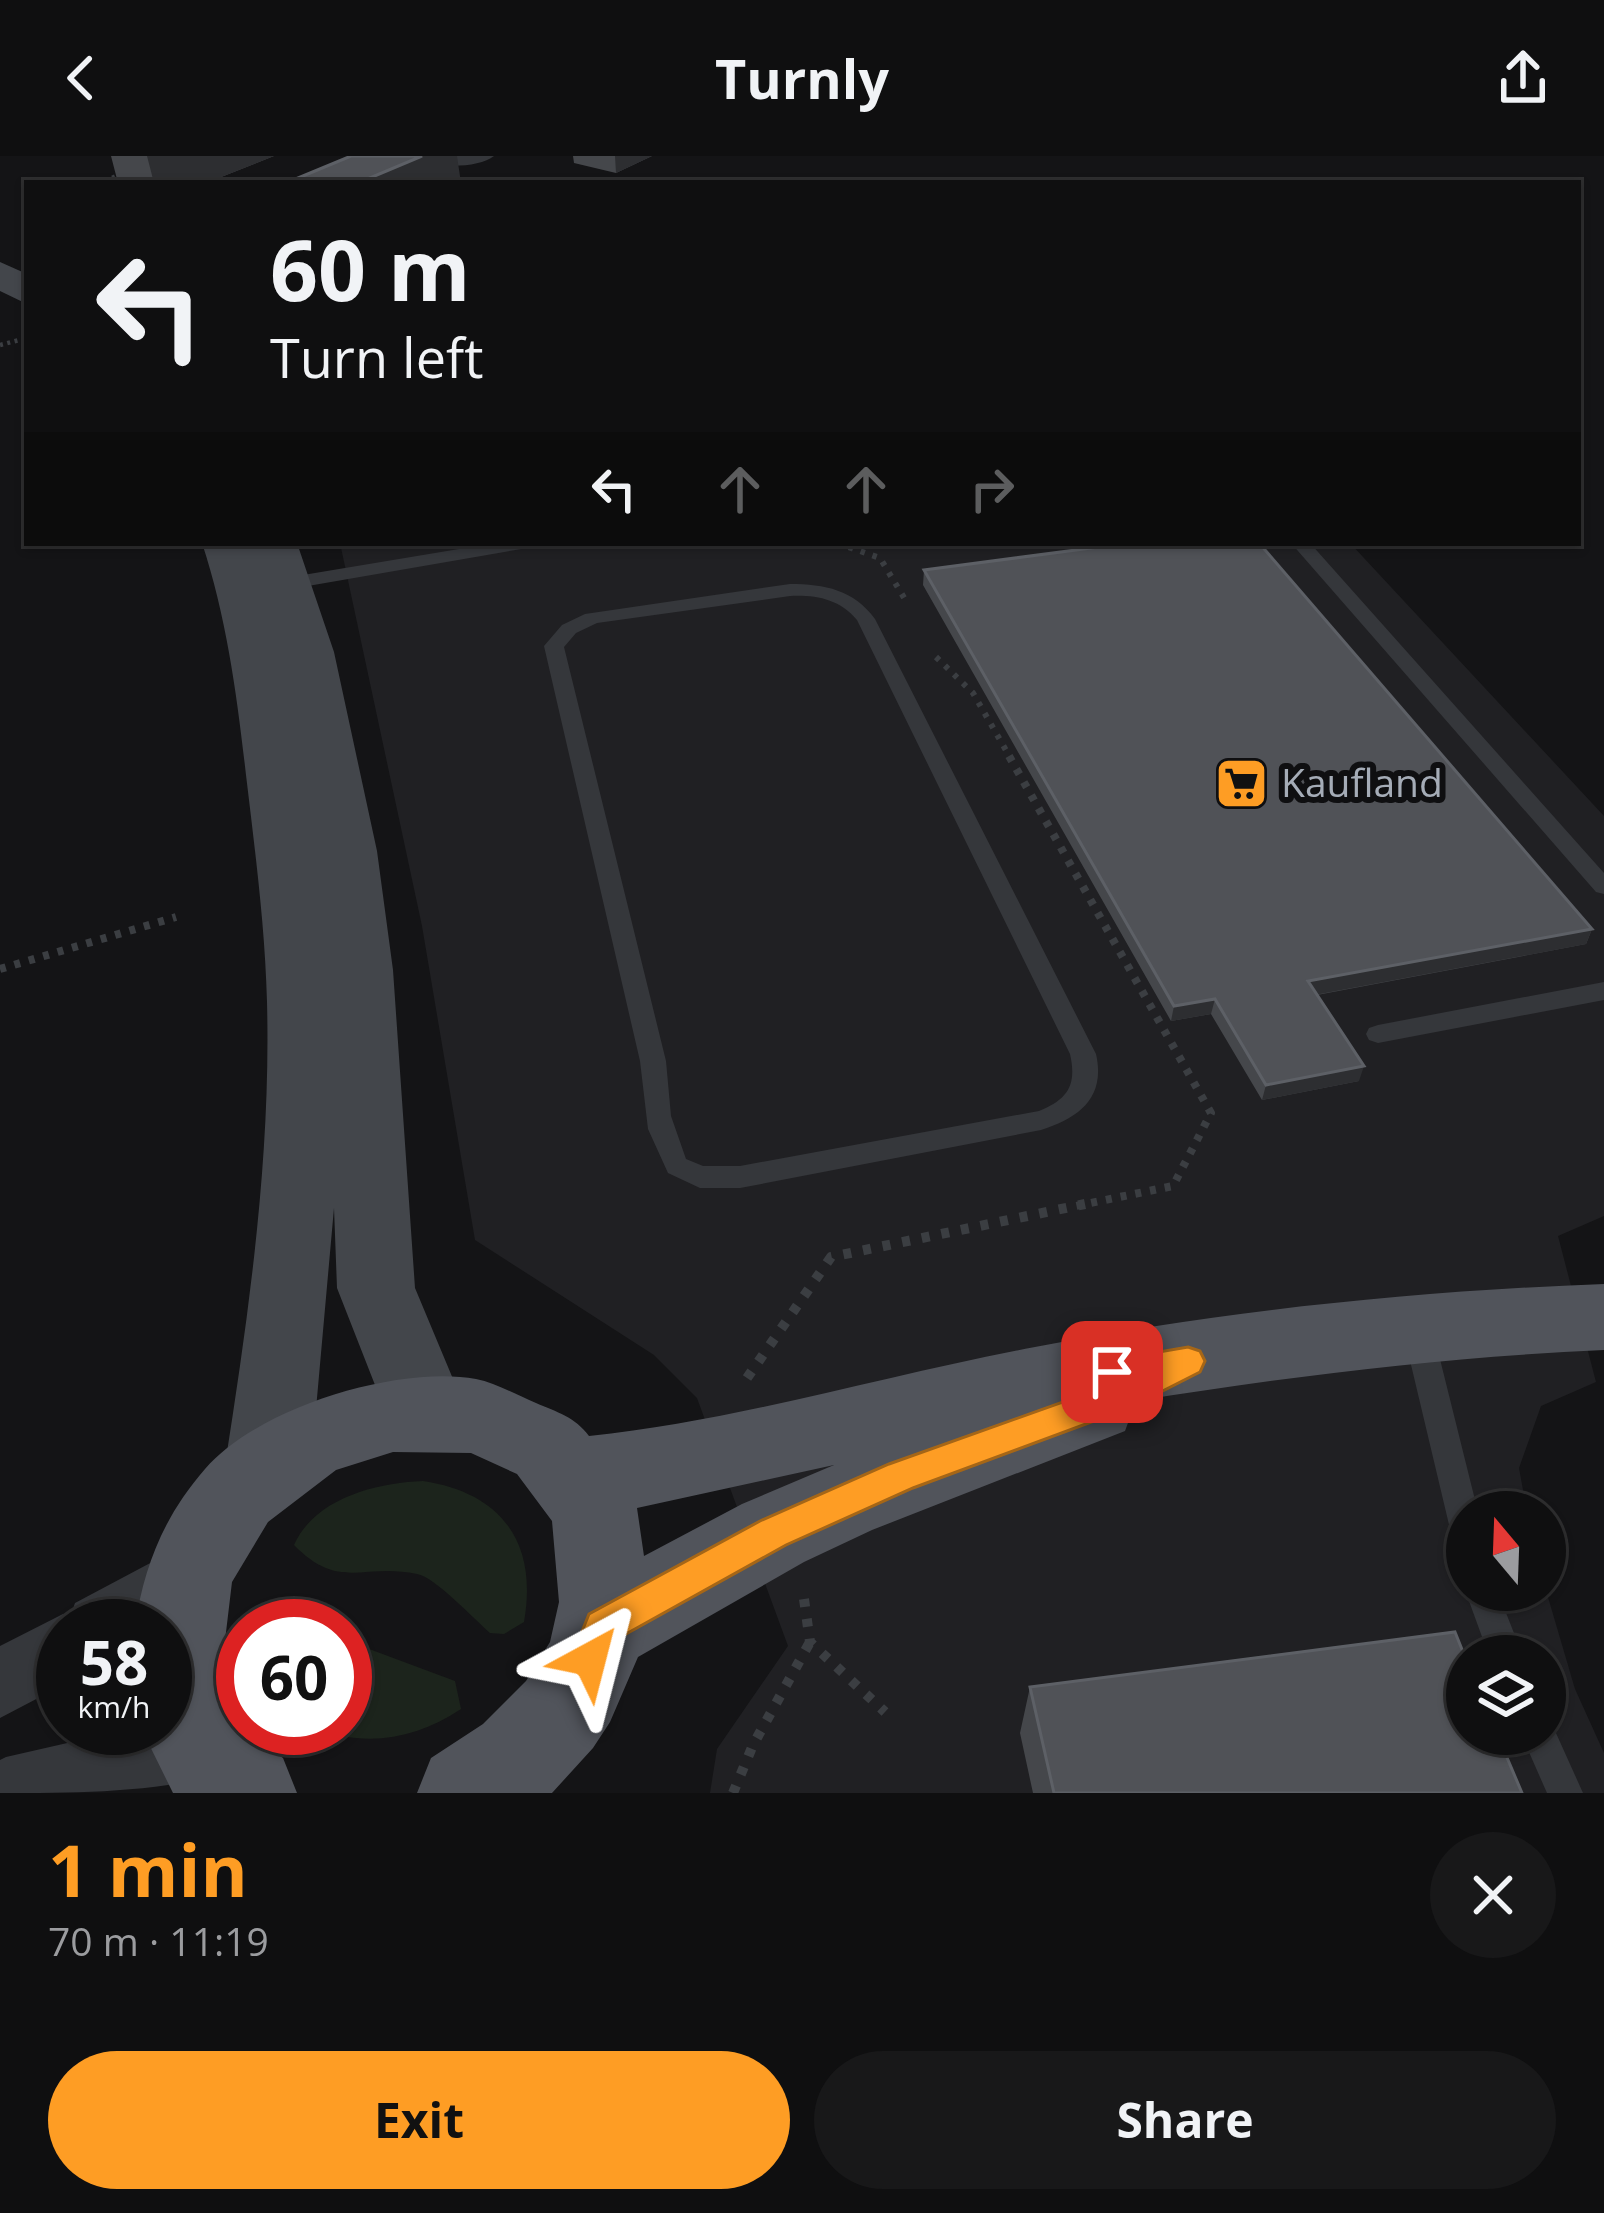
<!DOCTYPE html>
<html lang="en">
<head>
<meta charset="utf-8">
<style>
  body { margin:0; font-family:"Open Sans",sans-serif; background:#181819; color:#f1f3f6; height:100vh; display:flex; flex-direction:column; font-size:45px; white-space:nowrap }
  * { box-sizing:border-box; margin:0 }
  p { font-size:39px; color:#9b9c9f }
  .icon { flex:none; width:66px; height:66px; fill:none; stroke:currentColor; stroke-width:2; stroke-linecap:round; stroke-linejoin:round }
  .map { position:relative; height:1637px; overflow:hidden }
  .drawer { display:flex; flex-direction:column; background:#0f0f10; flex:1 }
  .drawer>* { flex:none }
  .guide { position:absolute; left:24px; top:24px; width:1557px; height:366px; border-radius:0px; box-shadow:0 3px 9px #0004,0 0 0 3px #2f2f30; background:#0f0f10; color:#f1f3f6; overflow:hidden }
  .needle { width:78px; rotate:341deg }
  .fabs { position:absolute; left:1446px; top:1335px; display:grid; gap:24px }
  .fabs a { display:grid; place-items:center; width:120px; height:120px; border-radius:50%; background:#0f0f10; box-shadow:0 3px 9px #0004,0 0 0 3px #2f2f30; font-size:60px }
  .speed { position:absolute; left:36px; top:1443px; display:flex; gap:24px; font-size:60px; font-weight:700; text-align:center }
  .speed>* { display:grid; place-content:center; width:156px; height:156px; border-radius:50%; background:#0f0f10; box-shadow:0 3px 9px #0004,0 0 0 3px #2f2f30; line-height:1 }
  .speed small { font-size:30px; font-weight:400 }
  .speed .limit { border:18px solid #d22; background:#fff; color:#111 }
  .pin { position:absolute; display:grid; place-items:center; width:102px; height:102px; color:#fff; margin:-51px; border-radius:24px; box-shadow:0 6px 18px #0006 }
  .me { position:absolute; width:132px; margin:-66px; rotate:38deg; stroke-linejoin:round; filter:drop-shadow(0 0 9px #0008) }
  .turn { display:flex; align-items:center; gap:42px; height:252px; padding:0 48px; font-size:54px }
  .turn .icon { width:156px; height:156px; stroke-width:2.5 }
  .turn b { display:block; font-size:84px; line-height:102px }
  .lanes { display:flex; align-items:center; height:114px; padding:0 48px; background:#0003; justify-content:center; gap:60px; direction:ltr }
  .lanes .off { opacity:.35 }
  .round { display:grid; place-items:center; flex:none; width:126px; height:126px; border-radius:63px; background:#181819 }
  .headline { display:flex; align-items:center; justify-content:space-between; height:204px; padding:0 48px }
  h1 { font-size:72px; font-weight:700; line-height:90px; color:#fe9d24 }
  .cta { display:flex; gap:24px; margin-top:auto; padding:24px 48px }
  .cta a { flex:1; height:138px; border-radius:72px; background:#fe9d24; color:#111; font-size:48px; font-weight:700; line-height:138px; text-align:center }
  .cta a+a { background:#181819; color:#f1f3f6 }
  header { display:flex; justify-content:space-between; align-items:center; height:156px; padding:0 48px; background:#0f0f10; font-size:54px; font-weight:700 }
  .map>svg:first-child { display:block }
  .built { fill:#202023; fill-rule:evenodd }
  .green { fill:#1c241c }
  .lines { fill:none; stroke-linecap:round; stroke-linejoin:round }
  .path-far3 { stroke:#3b3e42; stroke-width:4.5; stroke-dasharray:3 4.5; stroke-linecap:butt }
  .path-far2 { stroke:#3b3e42; stroke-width:6; stroke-dasharray:4.5 8; stroke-linecap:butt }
  .path-far1 { stroke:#3b3e42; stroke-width:8; stroke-dasharray:6 9; stroke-linecap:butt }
  .path { stroke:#3b3e42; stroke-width:10; stroke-dasharray:8 12; stroke-linecap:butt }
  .lane { fill:#35373b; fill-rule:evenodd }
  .street { fill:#35373b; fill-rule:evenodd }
  .secondary { fill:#43464b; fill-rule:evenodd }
  .primary { fill:#51545b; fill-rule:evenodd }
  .wall { fill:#45474b }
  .shaded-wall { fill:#2d2e31 }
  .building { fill:#505257; stroke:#5d6066; stroke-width:3 }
  .route { fill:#fe9d24; stroke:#a56617; stroke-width:3 }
  .labels { text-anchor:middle; stroke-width:12; stroke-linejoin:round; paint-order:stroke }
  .poi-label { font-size:39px; fill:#a5acb7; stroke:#0f0f11; text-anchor:start }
</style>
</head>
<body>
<header><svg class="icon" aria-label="back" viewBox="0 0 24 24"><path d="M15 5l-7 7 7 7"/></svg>Turnly<svg class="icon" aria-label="share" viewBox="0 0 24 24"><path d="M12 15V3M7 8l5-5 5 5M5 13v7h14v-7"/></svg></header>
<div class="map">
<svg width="1604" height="1637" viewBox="0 0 1604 1637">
  <rect width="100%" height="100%" fill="#141416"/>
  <path class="built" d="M340 387H1350L1604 660V1060L1558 1080 1596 1226 1541 1250 1519 1312 1527 1356H1467V1434L1545 1431 1575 1533 1604 1597V1637H710L717 1593 788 1490 697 1242 654 1199 475 1084 422 770ZM1467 1500H1545V1578H1467Z"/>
  <path class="green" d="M423 1325C502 1337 538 1387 524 1466L504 1478 490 1477C474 1463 435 1421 417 1418 363 1406 340 1436 294 1389 315 1342 376 1327 423 1325Z
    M345 1484 455 1525 461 1553C416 1583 366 1592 315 1572H345Z"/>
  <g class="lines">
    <path class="path-far3" d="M98 27 122 18
      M0 189 27 182"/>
    <path class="path-far2" d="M837 387 880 402 906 445
      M936 501 973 537 1011 603"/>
    <path class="path-far1" d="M1009 600 1211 957 1173 1030 1071 1051
      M0 813 176 761"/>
    <path class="path" d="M747 1222 831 1101 1085 1048
      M804 1443 810 1486 885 1556
      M733 1637 753 1589 810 1486"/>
    <path class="lane" d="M918 23H970L976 27H912Z
      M495 387H536L527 392 279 435 270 429 279 423Z
      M1291 387H1310L1604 717V738L1596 736Z
      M790 428C825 428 854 434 875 463L1096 898C1106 942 1079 962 1041 974L740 1032H700L668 1017 648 973 640 905 544 490 562 469 585 458ZM790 440C817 439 839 443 857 464L1070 898C1077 929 1068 943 1039 955L740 1010H703L686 1003 671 960 666 905 564 491 576 477 597 467Z
      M1604 826V844L1378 887 1369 884 1366 878 1369 872 1378 869Z
      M1418 1163 1428 1166 1433 1175 1478 1356H1467V1392L1456 1388 1451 1377 1403 1175 1408 1166Z
      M1467 1428V1434H1497L1523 1500H1489L1465 1434Z
      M1545 1563 1551 1566 1583 1637H1547L1521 1578H1545Z"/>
    <path class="street" d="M413 0H494C478 13 429 13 413 0Z
      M186 1388 209 1397 219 1419C192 1481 120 1470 63 1470V1529L0 1562V1490L63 1458 70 1461 75 1447Z
      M200 1557 225 1567 235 1592 225 1617C154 1637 76 1637 0 1637V1604L6 1601 133 1572H165V1565Z"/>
    <path class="secondary" d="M0 106 27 118V148L0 135Z
      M202 387H297L334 496 377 695 393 814 415 1132 466 1254 453 1280 424 1291 395 1280 337 1132 334 1052 311 1309 298 1336 268 1348 238 1336 225 1309C249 1156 271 1001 267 846 265 770 255 695 246 619 237 540 227 463 202 387Z"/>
    <path class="primary" d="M1604 1128V1194C1446 1201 1292 1220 1136 1245L1125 1275 872 1374 804 1406 638 1501 610 1566 593 1592 552 1637H417L431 1602 483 1568 526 1525 550 1486 559 1446 552 1365 517 1318 471 1297 393 1296 336 1314 268 1366 232 1426 221 1518 226 1543 243 1572 283 1602 297 1637H173L141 1572H165V1470H135C144 1410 164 1360 205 1313 257 1252 397 1209 476 1223 496 1227 517 1239 536 1247 557 1256 575 1261 589 1280 740 1264 886 1219 1035 1191 1223 1155 1413 1135 1604 1128ZM834 1309 742 1348 644 1400 637 1352Z"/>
  </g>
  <path class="wall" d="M111 0H274L206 27H118Z
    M573 0H652L616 17 574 7Z
    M924 414 1592 773 1586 788 1317 839 1359 925 1262 944 1211 858 1171 865 923 429Z
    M1030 1531 1522 1637H1033L1020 1577Z"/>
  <path class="shaded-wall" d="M147 0H274L206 27H154Z
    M422 0H457L461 27H358Z
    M615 0H652L616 17Z
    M1592 773 1586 788 1304 841 1308 825Z
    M1215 843 1211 858 1171 865 1174 850Z
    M1364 910 1359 925 1262 944 1266 929Z"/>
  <path class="building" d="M351 0H422L358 27H286Z
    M1129 387H1259L1592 773 1308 825 1364 910 1266 929 1215 843 1174 850 924 414Z
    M1455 1476 1467 1506V1578H1497L1522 1637H1054L1030 1531Z"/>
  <path class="route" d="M1188 1191 1200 1195 1205 1205 1200 1216 1129 1252 913 1332 786 1389 617 1483 604 1516 590 1522 577 1516 571 1503 589 1458 760 1365 889 1308 1105 1231 1095 1216 1100 1206Z"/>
  <defs>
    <symbol id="supermarket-square" viewBox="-11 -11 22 22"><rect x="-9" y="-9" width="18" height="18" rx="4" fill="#fe9d24" stroke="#0f0f11"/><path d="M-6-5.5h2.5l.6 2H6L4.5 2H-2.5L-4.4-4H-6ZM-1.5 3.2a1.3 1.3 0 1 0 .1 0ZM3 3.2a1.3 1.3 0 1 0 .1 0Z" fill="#111"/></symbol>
  </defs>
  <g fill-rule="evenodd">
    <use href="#supermarket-square" x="1212" y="598" width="59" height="59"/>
  </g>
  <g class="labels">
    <g class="poi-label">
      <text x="1281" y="641">Kaufland</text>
    </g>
  </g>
</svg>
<div class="fabs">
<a><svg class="needle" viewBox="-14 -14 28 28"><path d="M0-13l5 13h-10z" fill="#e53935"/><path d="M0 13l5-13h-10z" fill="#9b9c9f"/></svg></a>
<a><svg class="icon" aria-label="layers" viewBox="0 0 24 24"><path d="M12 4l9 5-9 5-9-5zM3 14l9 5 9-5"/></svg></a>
</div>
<div class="speed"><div>58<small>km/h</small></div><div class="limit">60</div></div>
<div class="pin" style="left:1112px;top:1216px;background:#d93025"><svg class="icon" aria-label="arrive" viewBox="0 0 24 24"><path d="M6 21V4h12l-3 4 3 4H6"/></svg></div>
<svg class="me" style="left:590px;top:1503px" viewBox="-20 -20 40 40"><path d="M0-17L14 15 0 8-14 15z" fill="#fe9d24" stroke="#fff" stroke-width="4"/></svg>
<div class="guide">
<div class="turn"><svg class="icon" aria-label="left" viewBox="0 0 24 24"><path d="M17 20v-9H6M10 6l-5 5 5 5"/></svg><div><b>60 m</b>Turn left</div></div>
<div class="lanes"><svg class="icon" aria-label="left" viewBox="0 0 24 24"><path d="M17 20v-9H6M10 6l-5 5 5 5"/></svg><svg class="icon off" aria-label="ahead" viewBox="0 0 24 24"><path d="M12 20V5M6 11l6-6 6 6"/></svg><svg class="icon off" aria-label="ahead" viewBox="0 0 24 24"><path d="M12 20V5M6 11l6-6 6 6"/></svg><svg class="icon off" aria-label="right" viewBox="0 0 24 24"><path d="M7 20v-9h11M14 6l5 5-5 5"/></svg></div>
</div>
</div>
<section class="drawer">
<div class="headline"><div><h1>1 min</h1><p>70 m · 11:19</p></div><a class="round"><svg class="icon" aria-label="close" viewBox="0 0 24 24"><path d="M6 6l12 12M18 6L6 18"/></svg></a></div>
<div class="cta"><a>Exit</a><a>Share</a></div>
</section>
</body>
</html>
